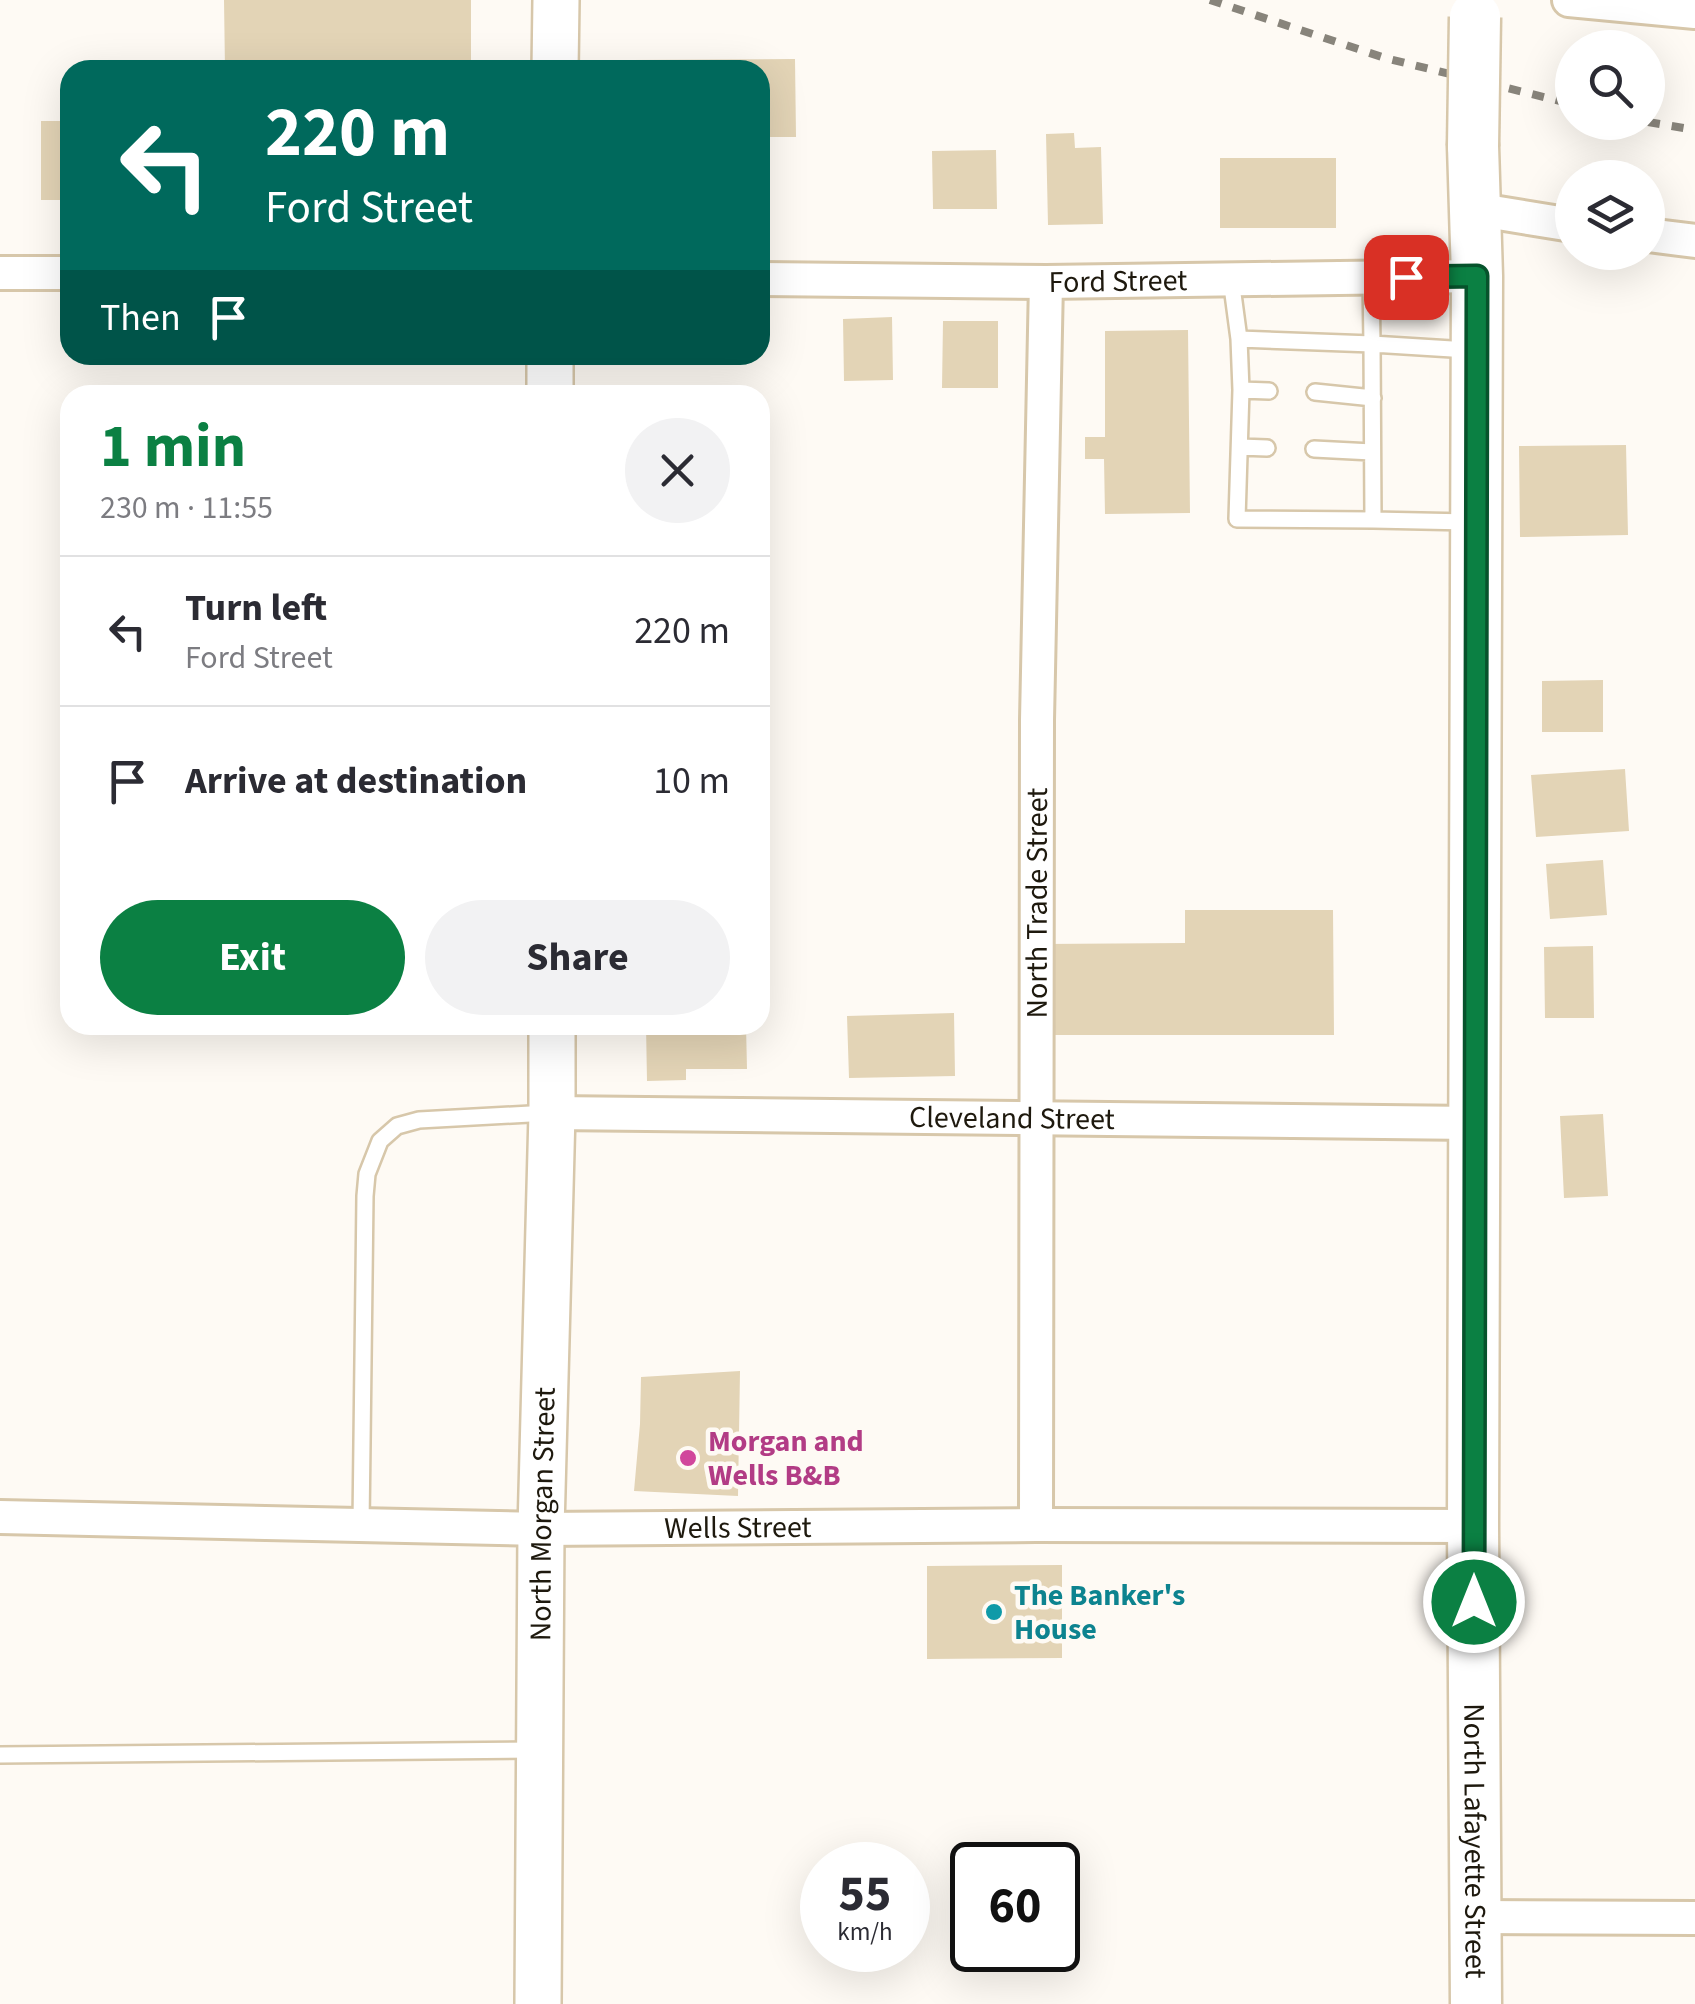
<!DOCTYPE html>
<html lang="en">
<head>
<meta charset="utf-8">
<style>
  body { margin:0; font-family:"Source Sans 3",sans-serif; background:#f2f2f3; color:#2b2b33; height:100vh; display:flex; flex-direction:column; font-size:38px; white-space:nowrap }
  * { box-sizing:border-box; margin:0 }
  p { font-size:32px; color:#7c7c81 }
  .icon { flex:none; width:55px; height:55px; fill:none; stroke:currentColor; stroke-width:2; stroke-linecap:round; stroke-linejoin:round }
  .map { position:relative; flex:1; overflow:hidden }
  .drawer { position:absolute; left:60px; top:385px; width:710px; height:650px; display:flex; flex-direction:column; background:#fff; border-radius:30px; box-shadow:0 10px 40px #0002 }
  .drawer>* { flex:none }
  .top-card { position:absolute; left:60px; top:60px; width:710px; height:305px; border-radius:30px; box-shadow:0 10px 40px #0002; background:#00695c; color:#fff; overflow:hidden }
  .controls { position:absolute; left:1555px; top:30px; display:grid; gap:20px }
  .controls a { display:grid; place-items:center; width:110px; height:110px; border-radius:50%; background:#fff; box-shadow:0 10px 40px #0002; font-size:50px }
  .speed { position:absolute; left:800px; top:1842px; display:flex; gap:20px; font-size:50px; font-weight:700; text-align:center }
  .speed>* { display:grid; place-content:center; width:130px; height:130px; border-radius:50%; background:#fff; box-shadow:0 10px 40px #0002; line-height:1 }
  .speed small { font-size:25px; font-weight:400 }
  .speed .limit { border:5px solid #111; border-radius:15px; background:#fff; color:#111 }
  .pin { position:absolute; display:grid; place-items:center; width:85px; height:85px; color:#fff; margin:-42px; border-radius:20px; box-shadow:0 5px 15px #0006 }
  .me { position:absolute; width:110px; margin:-55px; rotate:0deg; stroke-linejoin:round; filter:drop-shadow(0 0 8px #0008) }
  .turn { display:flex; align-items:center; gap:35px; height:210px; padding:0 40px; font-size:45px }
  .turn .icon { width:130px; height:130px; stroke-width:2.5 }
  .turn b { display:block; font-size:70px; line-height:85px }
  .then { display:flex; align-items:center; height:95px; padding:0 40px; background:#0003; gap:20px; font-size:38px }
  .round { display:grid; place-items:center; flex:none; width:105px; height:105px; border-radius:52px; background:#f2f2f3 }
  .headline { display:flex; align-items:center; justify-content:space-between; height:170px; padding:0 40px }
  h1 { font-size:60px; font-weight:700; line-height:75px; color:#0b8043 }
  .button { display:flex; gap:20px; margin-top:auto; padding:20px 40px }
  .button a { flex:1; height:115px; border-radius:60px; background:#0b8043; color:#fff; font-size:40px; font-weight:700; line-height:115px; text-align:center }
  .button a+a { background:#f2f2f3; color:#2b2b33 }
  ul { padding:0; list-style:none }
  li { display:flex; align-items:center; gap:30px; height:150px; padding:0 40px; border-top:2px solid #e1e1e2 }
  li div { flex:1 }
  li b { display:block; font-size:38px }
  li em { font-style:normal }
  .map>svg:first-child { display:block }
  .building { fill:#e3d4b6 }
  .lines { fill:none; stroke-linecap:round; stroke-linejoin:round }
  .lane-casing { stroke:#d7c7aa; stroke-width:20 }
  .street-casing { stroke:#d7c7aa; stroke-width:38 }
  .secondary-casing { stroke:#d7c7aa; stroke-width:50 }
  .primary-casing { stroke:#d7c7aa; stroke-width:55 }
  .lane { stroke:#fff; stroke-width:15 }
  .street { stroke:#fff; stroke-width:32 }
  .secondary { stroke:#fff; stroke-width:45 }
  .primary { stroke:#fff; stroke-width:50 }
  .rail { stroke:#88847b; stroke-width:8; stroke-dasharray:12 12; stroke-linecap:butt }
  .primary-bridge-casing { stroke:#d7c7aa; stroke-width:55; stroke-linecap:butt }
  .primary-bridge { stroke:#fff; stroke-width:50 }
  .route-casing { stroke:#07532c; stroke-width:25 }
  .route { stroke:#0b8043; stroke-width:18 }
  .hotel-dot { fill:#d1479c; stroke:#fefaf4; stroke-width:4 }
  .culture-dot { fill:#0f9aa8; stroke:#fefaf4; stroke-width:4 }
  .labels { text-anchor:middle; stroke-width:9; stroke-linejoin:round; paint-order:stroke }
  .street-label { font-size:30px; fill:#1e190e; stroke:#fefaf4 }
  .hotel-label { font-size:30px; font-weight:bold; fill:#b23c85; stroke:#fefaf4; text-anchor:start }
  .culture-label { font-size:30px; font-weight:bold; fill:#0d838f; stroke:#fefaf4; text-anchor:start }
</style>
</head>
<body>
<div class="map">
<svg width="1695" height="2004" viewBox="0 0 1695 2004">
  <rect width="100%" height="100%" fill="#fefaf4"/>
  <path class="building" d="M224 0H471V70H225Z
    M795 59 796 137H760V70H631V60Z
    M41 121H70V200H41Z
    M1074 133 1075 148 1101 147 1103 224 1048 225 1046 134Z
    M996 150 997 209H933L932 151Z
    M1220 158H1336V228H1220Z
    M892 317 893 380 844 381 843 319Z
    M943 321H998V388H942Z
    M1188 330 1190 513 1105 514 1104 459H1085V437H1105V331Z
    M1626 445 1628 535 1520 537 1519 446Z
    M1603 680V732H1542V681Z
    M1625 769 1629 831 1536 837 1531 775Z
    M1603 860 1607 915 1550 919 1546 864Z
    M1185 910H1333L1334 1035H1043V944L1185 943Z
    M1593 946 1594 1018H1545L1544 947Z
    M954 1013 955 1076 849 1078 847 1016Z
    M646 1025H746L747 1069H686V1080L647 1081Z
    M1603 1114 1608 1196 1564 1198 1560 1116Z
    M740 1371 738 1496 634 1491 640 1424 641 1377Z
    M1062 1565V1658L927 1659V1566Z"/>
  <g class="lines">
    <defs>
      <path id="lane" d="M1371 277 1372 344 1239 339 1241 390 1237 519 1373 520
        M1231 279 1239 339
        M1468 350 1372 344 1373 520 1469 522
        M1241 390 1269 391
        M1315 392 1373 398
        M1240 447 1267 448
        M1314 449 1372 452
        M361 1525 365 1196 367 1174 380 1141 397 1126 419 1120 548 1113
        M0 1755 536 1750"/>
      <g id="street">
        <path d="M1569 0 1695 12"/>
        <path d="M1474 209 1572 225"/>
        <path d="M1648 235 1695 241"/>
        <path d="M0 273H70"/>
        <path id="s1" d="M760 279 1046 282 1477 276"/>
        <path id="s2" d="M552 1113 1474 1123"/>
        <path id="s3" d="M0 1517 541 1529 1036 1525 1473 1526"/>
        <path id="s4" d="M1036 1525 1037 720 1046 282"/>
        <path d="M1475 1917 1695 1918"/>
      </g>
      <g id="secondary">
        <path d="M555 70 556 0"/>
        <path d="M550 355V395"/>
        <path id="s5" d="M538 2004 541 1529 552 1113V1025"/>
      </g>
      <g id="primary">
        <path id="s6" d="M1473 146 1477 276 1473 1526 1476 2004"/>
      </g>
    </defs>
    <use href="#lane" class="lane-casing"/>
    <use href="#street" class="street-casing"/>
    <use href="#secondary" class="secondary-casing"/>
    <use href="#primary" class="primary-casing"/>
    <use href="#lane" class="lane"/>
    <use href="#street" class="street"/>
    <use href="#secondary" class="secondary"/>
    <use href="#primary" class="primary"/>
    <path class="rail" d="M1210 0 1385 58 1572 104
      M1648 122 1695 130"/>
    <defs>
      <path id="primary-bridge" d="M1473 146 1475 17"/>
    </defs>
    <use href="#primary-bridge" class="primary-bridge-casing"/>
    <use href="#primary-bridge" class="primary-bridge"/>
  </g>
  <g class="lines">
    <defs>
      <path id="route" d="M1406 277 1477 276 1474 1602"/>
    </defs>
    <use href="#route" class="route-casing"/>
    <use href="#route" class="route"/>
  </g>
  <circle class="hotel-dot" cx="688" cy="1458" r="10"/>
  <circle class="culture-dot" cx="994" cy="1612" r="10"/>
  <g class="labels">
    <g class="street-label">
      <text dy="10" stroke="none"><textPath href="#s1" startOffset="358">Ford Street</textPath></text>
      <text dy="10" stroke="none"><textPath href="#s4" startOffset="622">North Trade Street</textPath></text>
      <text dy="10" stroke="none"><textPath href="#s2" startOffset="460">Cleveland Street</textPath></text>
      <text dy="10" stroke="none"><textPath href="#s5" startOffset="490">North Morgan Street</textPath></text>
      <text dy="10" stroke="none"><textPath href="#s3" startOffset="738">Wells Street</textPath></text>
      <text dy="10" stroke="none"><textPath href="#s6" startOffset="1695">North Lafayette Street</textPath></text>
    </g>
    <g class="hotel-label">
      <text x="708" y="1451">Morgan and<tspan x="708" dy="34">Wells B&amp;B</tspan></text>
    </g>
    <g class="culture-label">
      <text x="1014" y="1605">The Banker's<tspan x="1014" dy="34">House</tspan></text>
    </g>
  </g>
</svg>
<div class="controls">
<a><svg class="icon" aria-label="search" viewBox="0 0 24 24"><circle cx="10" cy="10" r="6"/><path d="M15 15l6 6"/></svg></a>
<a><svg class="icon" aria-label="layers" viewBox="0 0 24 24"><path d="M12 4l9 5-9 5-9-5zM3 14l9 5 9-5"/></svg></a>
</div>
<div class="speed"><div>55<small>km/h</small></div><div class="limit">60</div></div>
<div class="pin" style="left:1406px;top:277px;background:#d93025"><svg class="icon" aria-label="arrive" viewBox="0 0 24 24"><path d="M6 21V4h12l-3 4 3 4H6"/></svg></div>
<svg class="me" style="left:1474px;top:1602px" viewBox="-20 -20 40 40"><circle r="17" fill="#0b8043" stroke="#fff" stroke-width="3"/><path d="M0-11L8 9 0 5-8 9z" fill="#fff"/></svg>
<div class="top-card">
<div class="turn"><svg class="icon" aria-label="left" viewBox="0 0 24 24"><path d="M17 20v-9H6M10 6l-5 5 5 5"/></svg><div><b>220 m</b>Ford Street</div></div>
<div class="then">Then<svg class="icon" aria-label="arrive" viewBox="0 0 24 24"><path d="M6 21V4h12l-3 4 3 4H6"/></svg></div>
</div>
<section class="drawer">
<div class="headline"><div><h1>1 min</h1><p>230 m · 11:55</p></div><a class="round"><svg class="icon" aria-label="close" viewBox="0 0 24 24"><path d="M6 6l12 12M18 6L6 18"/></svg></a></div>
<ul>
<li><svg class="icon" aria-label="left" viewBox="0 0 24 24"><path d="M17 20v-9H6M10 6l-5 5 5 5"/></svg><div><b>Turn left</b><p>Ford Street</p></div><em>220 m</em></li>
<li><svg class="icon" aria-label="arrive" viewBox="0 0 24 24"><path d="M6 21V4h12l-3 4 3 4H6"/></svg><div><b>Arrive at destination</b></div><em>10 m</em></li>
</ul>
<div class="button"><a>Exit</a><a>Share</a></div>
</section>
</div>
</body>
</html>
